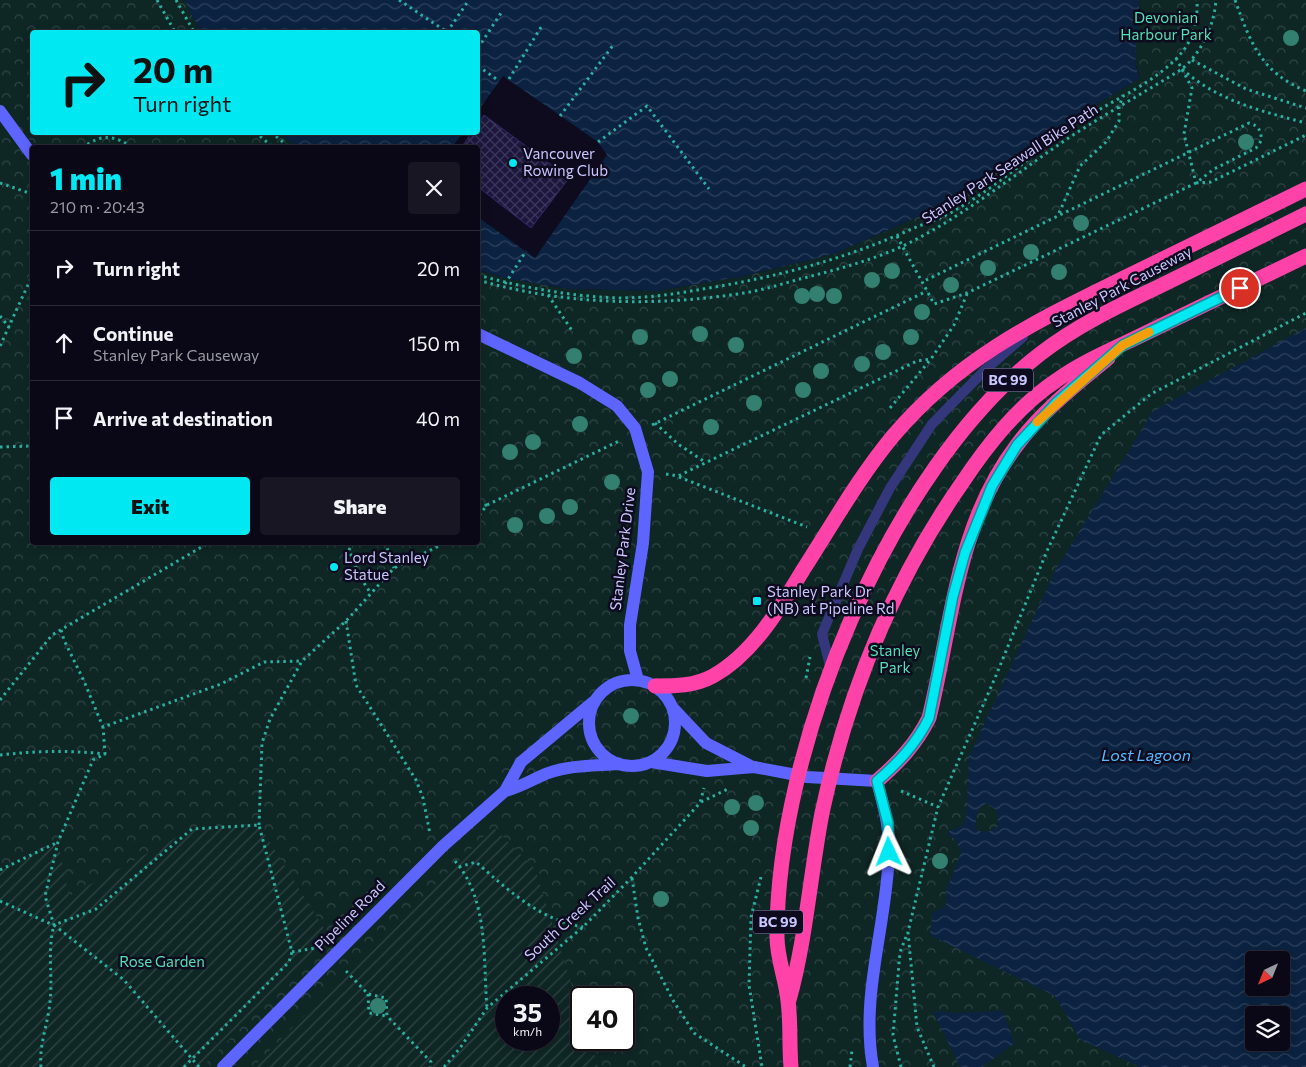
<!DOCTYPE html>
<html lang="en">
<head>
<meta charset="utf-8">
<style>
  body { margin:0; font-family:Commissioner,sans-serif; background:#181623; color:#f1f3f6; height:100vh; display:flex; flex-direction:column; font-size:19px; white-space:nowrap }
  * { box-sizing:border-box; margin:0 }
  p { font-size:16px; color:#999aa1 }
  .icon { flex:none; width:28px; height:28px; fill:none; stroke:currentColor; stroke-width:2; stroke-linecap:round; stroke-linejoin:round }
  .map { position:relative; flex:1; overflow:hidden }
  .drawer { position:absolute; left:30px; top:145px; width:450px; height:400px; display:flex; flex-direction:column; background:#0a0816; border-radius:5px; box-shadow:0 2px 12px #0003,0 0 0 1px #2a2935 }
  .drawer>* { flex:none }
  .guide { position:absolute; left:30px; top:30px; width:450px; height:105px; border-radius:5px; box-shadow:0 2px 12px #0003,0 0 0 1px #2a2935; background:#00e8f2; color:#111; overflow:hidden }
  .needle { width:32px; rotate:223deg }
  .fabs { position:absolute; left:1245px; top:951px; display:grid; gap:10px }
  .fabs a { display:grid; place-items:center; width:45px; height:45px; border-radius:5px; background:#0a0816; box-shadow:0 2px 12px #0003,0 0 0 1px #2a2935; font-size:25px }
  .speed { position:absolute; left:495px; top:986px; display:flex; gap:10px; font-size:25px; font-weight:700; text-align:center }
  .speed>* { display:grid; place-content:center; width:65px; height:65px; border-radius:50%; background:#0a0816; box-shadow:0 2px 12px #0003,0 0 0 1px #2a2935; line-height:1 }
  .speed small { font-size:12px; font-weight:400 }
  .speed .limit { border:2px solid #111; border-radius:8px; background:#fff; color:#111 }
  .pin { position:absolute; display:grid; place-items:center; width:42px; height:42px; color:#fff; margin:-21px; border:2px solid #fff; border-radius:50%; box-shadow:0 1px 5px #0007 }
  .me { position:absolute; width:55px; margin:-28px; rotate:358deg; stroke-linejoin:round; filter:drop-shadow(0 0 4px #0008) }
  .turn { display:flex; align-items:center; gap:18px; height:105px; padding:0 20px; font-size:22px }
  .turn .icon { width:65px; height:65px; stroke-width:2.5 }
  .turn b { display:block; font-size:35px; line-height:42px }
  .round { display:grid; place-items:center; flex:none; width:52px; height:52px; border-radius:5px; background:#181623 }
  .overview { display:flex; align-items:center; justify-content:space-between; height:85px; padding:0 20px }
  h1 { font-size:30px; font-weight:800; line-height:38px; color:#00e8f2 }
  .primary-button { display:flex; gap:10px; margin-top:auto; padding:10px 20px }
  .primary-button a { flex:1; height:58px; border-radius:5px; background:#00e8f2; color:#111; font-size:20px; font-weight:800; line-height:58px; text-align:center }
  .primary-button a+a { background:#181623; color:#f1f3f6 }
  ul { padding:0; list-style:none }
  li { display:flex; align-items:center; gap:15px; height:75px; padding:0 20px; border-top:1px solid #2a2935 }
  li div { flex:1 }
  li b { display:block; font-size:19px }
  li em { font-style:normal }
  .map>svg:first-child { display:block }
  .park { fill:url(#park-crowns); fill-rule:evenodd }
  .garden { fill:url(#garden-furrows); fill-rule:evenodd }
  .water { fill:url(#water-waves); fill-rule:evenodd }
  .pier { fill:#0d0b1d }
  .building { fill:url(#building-cross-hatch); stroke:#32296b }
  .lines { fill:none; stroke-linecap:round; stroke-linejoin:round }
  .path { stroke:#2bafa0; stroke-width:3; stroke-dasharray:2.5 4; stroke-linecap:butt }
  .lane { stroke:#35377d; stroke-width:10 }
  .secondary { stroke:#5e64ff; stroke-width:12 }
  .highway { stroke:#ff42a8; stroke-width:15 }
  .tree { fill:#348070 }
  .route-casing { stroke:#00979d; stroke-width:12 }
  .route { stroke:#00e8f2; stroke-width:9 }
  .slow { stroke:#f59e0b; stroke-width:9 }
  .poi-dot { fill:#00e8f2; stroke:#0d0b1d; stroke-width:2 }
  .labels { text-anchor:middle; stroke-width:5; stroke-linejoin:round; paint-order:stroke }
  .shield { fill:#0d0b1d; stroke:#918fbb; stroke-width:1 }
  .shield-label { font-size:14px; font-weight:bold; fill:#cac7ff }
  .park-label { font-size:15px; fill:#53e0b4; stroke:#0d0b1d }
  .poi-label { font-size:15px; fill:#cac7ff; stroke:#0d0b1d; text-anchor:start }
  .street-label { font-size:15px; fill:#cac7ff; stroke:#0d0b1d }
  .water-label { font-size:16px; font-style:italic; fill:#55baff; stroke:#0d0b1d }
</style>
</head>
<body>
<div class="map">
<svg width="1306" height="1067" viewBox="0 0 1306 1067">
  <defs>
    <pattern id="park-crowns" width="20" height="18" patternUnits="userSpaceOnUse" patternTransform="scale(1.25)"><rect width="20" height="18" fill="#0e2725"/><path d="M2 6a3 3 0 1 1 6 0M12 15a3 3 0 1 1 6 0" fill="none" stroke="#304546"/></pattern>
    <pattern id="garden-furrows" width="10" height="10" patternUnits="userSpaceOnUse" patternTransform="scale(1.25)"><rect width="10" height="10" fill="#0e2725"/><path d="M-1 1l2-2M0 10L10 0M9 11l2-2" fill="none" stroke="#304546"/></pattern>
    <pattern id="water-waves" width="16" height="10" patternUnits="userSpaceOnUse" patternTransform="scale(1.25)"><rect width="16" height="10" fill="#0b2341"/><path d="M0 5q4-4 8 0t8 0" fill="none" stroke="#2d415e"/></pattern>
    <pattern id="building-cross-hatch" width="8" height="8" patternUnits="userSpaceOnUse" patternTransform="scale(1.25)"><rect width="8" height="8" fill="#1d173e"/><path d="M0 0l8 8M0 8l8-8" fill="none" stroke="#3c375b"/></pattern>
  </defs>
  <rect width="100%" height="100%" fill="#0d0b1d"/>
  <path class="park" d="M0 0H184L201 32H32V132L278 133 298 147 32 148V542H478V270L505 278 570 289 658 291 739 277 834 254 924 214 998 171 1091 108 1140 78 1134 58 1140 12 1138 0H1306V1067H0ZM1254 960H1281V988H1254ZM506 998H549V1040H506ZM581 998H624V1040H581ZM1254 1015H1281V1042H1254Z"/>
  <path class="garden" d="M259 825 330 938 202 1067H0V870L58 842 69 896 192 829Z
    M493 827 535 869 581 1014V1040H590L598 1067H253ZM506 998H549V1040H506Z"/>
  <path class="water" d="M184 0H1138C1144 27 1128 53 1140 78L1091 108 998 171 924 214 834 254 739 277 658 291 570 289 505 278 478 270V148L298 147 278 133 478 132V32H201Z
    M1306 328V1067H1140L1080 1039 1055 996 930 935 933 912 946 907V891L961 853 956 840 948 835 949 831 962 826 966 818 969 757 1054 573 1153 411ZM987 803 996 810 999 826C992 831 985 834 977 830 975 818 975 809 987 803ZM1254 960H1281V988H1254ZM1254 1015H1281V1042H1254Z
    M933 1011 955 1013 1002 1011 1015 1043 982 1067H960Z"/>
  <path class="pier" d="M503 76 598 142 607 155 535 258 478 217V148L452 147 463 133 478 132V111Z"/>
  <path class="building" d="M484 115 569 178 531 228 478 187V148H461L472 132H478V124Z"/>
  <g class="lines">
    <path class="path" d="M157 0 175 32
      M176 0 194 32
      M399 0 447 32
      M1235 0C1251 44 1261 72 1306 91
      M447 32 469 0
      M478 48 503 10
      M1176 58 1192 88 1184 134 1196 183
      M1192 60 1246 89 1306 108
      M478 66 499 81
      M1182 69C1218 101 1261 111 1306 123
      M509 79 543 24
      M560 116 614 44
      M255 132 274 148
      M271 132 290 148
      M598 142 647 106 709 189
      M82 148C104 132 113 136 135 148
      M0 183 32 194
      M1196 183 1211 182 1306 135
      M1059 213 1080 166 1106 142 1119 121V107L1123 95
      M478 220 479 218
      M897 236C909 259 922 281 934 304L967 293 1196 183 1214 169 1256 148 1261 141C1262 131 1258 125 1249 123L922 282
      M478 275C517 286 559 294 600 297 634 300 670 295 703 289 777 277 846 259 914 228 926 223 940 219 952 212 999 186 1039 148 1084 119 1116 98 1159 81 1183 51 1194 37 1198 17 1197 0
      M478 280C564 305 655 307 744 293 763 290 782 284 800 279 835 270 870 261 903 246 963 217 1015 174 1070 137 1107 113 1145 92 1182 69 1202 52 1214 26 1216 0
      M505 284 526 251
      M548 295 573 332
      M0 316 9 327
      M0 346 32 276
      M890 408 931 359 954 325 967 294
      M655 423 678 444 705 462
      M652 425 927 291
      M0 447 32 446
      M666 474 678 476 917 361 931 359
      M679 477 807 527
      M487 505 621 440
      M478 506 487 505 478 517
      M353 542 349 550 359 575 371 594
      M385 542 394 568
      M346 621 356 685 416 780 423 798 430 834
      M61 630 64 640 84 681 103 727
      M806 678 810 657
      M0 700 52 635 210 542
      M0 755C35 751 69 750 105 754
      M901 791 938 807
      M701 802 730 788
      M259 825 262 743 270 719 302 661 346 621 394 568 447 542
      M455 861C489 900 483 959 487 1008
      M459 867 476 862C508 890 540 920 583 927
      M0 870 58 842
      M761 877 751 917 749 985 762 1067
      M632 878 638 918 646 948 674 1002 694 1033 746 1067
      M0 901 53 925
      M292 952 316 948
      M346 971 368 994 386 998 387 1016 431 1062 430 1067
      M368 994 369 1013 387 1016
      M41 1067C39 1044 48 1024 50 1002 53 976 47 951 54 925L124 980 199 1067
      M184 1067 289 962 292 952 259 825 192 829 96 909 54 925 45 896 58 842 93 760 105 754 103 727 221 684 264 662 302 661
      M444 1067 460 1048 487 1008 583 927 632 877 700 803 704 788
      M850 1067 852 1050
      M901 1067 893 1035 900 952 908 932
      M934 1067 917 1027 908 932 938 807 995 678 1047 551 1101 435 1151 394 1306 313"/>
    <path class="lane" d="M831 670 822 634 858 549 890 488 932 424 985 370 1023 337"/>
    <path class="secondary" d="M0 111 32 155
      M478 334 580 383 617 406 635 428 648 472 643 543 630 625V651L638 680
      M589 723a43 43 0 1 1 86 0a43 43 0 1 1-86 0Z
      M674 709 706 743 751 766
      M651 762 707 771 754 767 807 777 877 781C883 805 890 827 889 852 887 925 860 994 873 1067
      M505 791C518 788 528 782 541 776 564 765 592 766 618 764
      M223 1067 443 846 505 791 521 762 593 702"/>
    <path class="highway" d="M655 686C675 686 695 686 713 676 753 654 780 608 803 570 832 525 859 477 893 436 962 355 1037 321 1130 275 1189 246 1247 218 1306 189
      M877 781C899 762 916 744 929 718 952 625 956 525 1017 445 1042 411 1076 385 1108 358
      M789 1000C806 939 810 876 822 813 847 696 893 582 962 483 988 444 1018 406 1057 380 1085 360 1118 347 1148 332 1201 307 1253 281 1306 256
      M791 1067C789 1045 791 1023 788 1001 786 979 777 959 777 937 776 749 889 470 1040 354 1076 326 1118 306 1158 287 1208 262 1257 238 1306 214"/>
  </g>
  <g class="tree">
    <circle cx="1291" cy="38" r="8"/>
    <circle cx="1246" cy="142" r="8"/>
    <circle cx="1081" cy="223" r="8"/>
    <circle cx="1031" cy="252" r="8"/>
    <circle cx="988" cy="268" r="8"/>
    <circle cx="892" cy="271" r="8"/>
    <circle cx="1059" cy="272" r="8"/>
    <circle cx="872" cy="280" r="8"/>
    <circle cx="951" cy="285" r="8"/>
    <circle cx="817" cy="294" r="8"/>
    <circle cx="802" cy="296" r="8"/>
    <circle cx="834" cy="296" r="8"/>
    <circle cx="922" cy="312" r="8"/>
    <circle cx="700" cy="334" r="8"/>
    <circle cx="640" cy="337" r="8"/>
    <circle cx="911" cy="337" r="8"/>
    <circle cx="736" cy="345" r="8"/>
    <circle cx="883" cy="352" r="8"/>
    <circle cx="574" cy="356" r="8"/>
    <circle cx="862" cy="364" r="8"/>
    <circle cx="821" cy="371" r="8"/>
    <circle cx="670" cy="379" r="8"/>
    <circle cx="648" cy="390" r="8"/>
    <circle cx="803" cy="390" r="8"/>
    <circle cx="754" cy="403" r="8"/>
    <circle cx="580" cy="424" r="8"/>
    <circle cx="711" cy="427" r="8"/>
    <circle cx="533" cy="442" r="8"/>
    <circle cx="510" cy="452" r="8"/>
    <circle cx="612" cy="482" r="8"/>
    <circle cx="570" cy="507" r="8"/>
    <circle cx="547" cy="516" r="8"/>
    <circle cx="515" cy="525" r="8"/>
    <circle cx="631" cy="716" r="8"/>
    <circle cx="756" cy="803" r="8"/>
    <circle cx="732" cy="807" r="8"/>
    <circle cx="751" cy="828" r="8"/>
    <circle cx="940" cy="861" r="8"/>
    <circle cx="661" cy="899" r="8"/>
    <circle cx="378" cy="1006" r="8"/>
  </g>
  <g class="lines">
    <defs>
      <path id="route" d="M889 852 888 823 877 781C899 762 916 744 929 718L953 596 965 553 992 486 1017 445 1056 403 1123 345 1240 288"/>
    </defs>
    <use href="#route" class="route-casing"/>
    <use href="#route" class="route"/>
    <path class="slow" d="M1037 422 1123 345 1149 332"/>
  </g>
  <g class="poi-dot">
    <circle cx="513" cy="163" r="5"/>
    <circle cx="334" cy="567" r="5"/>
    <rect x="752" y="596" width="10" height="10" rx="2.5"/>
  </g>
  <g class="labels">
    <g class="shield">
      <rect x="983" y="368.5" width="50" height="23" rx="4"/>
      <rect x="753" y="910.5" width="50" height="23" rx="4"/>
    </g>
    <g class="shield-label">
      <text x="1008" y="385">BC 99</text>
      <text x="778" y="927">BC 99</text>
    </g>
    <g class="park-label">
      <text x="1166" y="23">Devonian<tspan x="1166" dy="17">Harbour Park</tspan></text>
      <text x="895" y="656">Stanley<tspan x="895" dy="17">Park</tspan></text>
      <text x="162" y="967">Rose Garden</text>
    </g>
    <g class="poi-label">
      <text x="523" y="159">Vancouver<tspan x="523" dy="17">Rowing Club</tspan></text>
      <text x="344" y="563">Lord Stanley<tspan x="344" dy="17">Statue</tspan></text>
      <text x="767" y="597">Stanley Park Dr<tspan x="767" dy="17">(NB) at Pipeline Rd</tspan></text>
    </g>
    <g class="street-label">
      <text transform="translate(1010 164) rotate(-33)" y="5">Stanley Park Seawall Bike Path</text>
      <text transform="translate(1122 287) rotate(-28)" y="5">Stanley Park Causeway</text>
      <text transform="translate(623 549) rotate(-83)" y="5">Stanley Park Drive</text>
      <text transform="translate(350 916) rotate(-45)" y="5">Pipeline Road</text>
      <text transform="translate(570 919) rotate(-42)" y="5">South Creek Trail</text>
    </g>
    <g class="water-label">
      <text x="1146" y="761">Lost Lagoon</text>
    </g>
  </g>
</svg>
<div class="fabs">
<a><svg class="needle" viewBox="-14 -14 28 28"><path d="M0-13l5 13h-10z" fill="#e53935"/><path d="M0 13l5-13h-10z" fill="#999aa1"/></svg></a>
<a><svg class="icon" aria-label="layers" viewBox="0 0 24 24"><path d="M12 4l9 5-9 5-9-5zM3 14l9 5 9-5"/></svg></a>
</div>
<div class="speed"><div>35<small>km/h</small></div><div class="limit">40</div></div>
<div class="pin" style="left:1240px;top:288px;background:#d93025"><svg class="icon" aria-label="arrive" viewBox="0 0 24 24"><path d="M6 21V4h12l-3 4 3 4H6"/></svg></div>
<svg class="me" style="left:889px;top:852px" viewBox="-20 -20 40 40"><path d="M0-17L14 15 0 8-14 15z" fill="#00e8f2" stroke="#fff" stroke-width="4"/></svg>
<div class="guide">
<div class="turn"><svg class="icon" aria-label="right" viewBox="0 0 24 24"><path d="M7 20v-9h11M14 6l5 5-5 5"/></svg><div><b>20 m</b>Turn right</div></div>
</div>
<section class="drawer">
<div class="overview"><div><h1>1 min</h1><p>210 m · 20:43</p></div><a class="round"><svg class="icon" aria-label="close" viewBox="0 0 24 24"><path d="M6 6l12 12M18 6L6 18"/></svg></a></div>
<ul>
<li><svg class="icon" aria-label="right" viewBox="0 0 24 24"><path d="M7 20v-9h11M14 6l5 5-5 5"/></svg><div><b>Turn right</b></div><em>20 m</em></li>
<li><svg class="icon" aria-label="ahead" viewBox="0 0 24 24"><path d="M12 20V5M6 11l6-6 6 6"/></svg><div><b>Continue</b><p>Stanley Park Causeway</p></div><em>150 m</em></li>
<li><svg class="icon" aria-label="arrive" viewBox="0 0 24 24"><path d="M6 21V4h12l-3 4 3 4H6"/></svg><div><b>Arrive at destination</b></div><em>40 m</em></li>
</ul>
<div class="primary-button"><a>Exit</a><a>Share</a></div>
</section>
</div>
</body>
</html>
